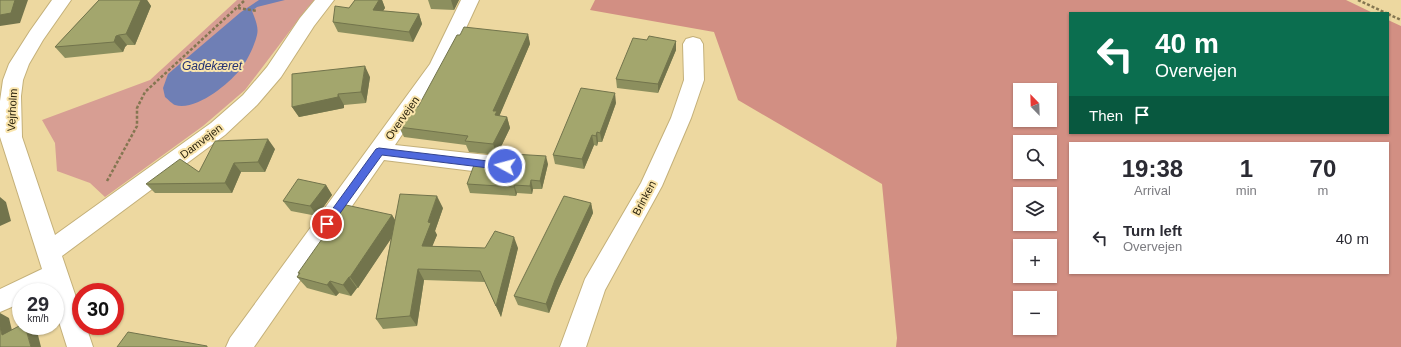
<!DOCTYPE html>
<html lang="en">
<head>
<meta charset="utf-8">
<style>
  body { margin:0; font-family:Arial,sans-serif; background:#f7f7f7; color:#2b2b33; height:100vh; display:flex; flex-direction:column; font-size:15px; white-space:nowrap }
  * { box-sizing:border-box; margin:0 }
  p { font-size:13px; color:#7c7c81 }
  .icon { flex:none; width:22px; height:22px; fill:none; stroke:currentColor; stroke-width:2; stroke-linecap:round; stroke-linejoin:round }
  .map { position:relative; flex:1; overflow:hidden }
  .drawer { position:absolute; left:1069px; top:142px; width:320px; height:132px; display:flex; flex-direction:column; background:#fff; border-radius:0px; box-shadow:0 1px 3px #0004 }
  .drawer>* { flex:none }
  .guide { position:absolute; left:1069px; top:12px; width:320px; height:122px; border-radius:0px; box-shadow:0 1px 3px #0004; background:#0b6e4f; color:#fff; overflow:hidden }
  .needle { width:26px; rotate:337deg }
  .fabs { position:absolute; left:1013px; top:83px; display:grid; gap:8px }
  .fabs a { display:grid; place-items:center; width:44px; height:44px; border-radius:0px; background:#fff; box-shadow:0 1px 3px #0004; font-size:20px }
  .speed { position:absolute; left:12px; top:283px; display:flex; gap:8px; font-size:20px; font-weight:700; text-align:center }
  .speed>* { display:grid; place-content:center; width:52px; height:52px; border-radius:50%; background:#fff; box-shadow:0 1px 3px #0004; line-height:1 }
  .speed small { font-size:10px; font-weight:400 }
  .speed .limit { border:6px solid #d22; background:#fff; color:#111 }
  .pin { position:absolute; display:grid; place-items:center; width:34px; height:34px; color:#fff; margin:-17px; border:2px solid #fff; border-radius:50%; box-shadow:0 1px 4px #0007 }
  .me { position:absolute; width:44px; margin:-22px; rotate:277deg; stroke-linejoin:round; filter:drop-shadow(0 0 3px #0008) }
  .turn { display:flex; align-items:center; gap:14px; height:84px; padding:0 20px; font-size:18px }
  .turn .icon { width:52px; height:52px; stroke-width:2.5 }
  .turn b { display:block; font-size:28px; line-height:34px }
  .then { display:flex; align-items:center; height:38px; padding:0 20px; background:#0003; gap:8px; font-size:15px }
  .eta { display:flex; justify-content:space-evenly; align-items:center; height:68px; text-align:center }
  .eta b { font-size:24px; font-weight:800; line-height:28px }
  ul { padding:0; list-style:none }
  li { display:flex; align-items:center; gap:12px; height:56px; padding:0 20px }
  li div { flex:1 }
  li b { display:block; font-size:15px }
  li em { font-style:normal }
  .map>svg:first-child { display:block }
  .green { fill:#d79e93 }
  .forest { fill:#d28f83; fill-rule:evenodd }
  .water { fill:#6f7fb5 }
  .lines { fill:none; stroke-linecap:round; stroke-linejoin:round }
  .minor-casing { stroke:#c4b079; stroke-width:2 }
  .path { stroke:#847651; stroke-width:2.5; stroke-dasharray:3 2; stroke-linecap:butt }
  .minor { fill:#fff; fill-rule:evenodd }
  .wall { fill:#8c8f5e }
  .shaded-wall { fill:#72744c }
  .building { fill:#a3a66d; stroke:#72744c }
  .route { fill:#4f69dd; stroke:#334490 }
  .labels { text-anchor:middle; stroke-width:4; stroke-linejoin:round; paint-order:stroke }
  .street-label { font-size:11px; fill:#2b230d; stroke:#fae5ac }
  .water-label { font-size:12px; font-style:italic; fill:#243173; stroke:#fae5ac }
</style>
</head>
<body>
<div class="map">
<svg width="1401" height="347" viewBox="0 0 1401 347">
  <rect width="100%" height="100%" fill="#edd8a0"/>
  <path class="green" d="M237 0H317L308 7 245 90 203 126 105 197 90 183 57 171 55 143 42 120 150 80Z"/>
  <path class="forest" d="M595 0H1346L1373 13H1070V133H1388V20L1401 26V347H896L897 338 882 184 738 100 714 32 590 10ZM1020 90H1050V120H1020ZM1020 142H1050V172H1020ZM1070 143H1388V273H1070ZM1020 194H1050V224H1020ZM1020 246H1050V276H1020ZM1020 298H1050V328H1020Z"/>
  <path class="water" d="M259 0H285L257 7 252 11C255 19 259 27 257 35 254 47 247 62 239 71 227 85 196 111 175 105 172 104 168 99 165 97L163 88 168 74 241 12Z"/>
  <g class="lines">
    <defs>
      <path id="minor" d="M52 0H71L43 40 29 64 23 80 21 96 22 137 55 235 211 123 243 95 267 67 300 18 315 0H334L314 26 281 77 257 105 225 135 62 256 81 312V326H86L93 347H67L55 309V292H50L49 289 43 292H21V303L0 312V289L42 269 0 137V101L3 80 9 64 30 31Z
        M461 0H479L448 67 395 145 505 157 513 160 516 166 513 172 505 175 384 160 254 347H226L230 338 430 64Z
        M693 37 700 39 703 44 704 80 691 118 662 186 605 290 586 347H560L585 279 641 183 671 118 684 80 683 44 686 39Z"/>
    </defs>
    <use href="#minor" class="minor-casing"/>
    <path class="path" d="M1358 0 1386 13
      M238 8 257 11
      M1388 14 1401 20
      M107 181 137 126V108L145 92 245 0"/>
    <use href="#minor" class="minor"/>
  </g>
  <path class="wall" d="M99 0H147L151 6 135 45H127L125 47 123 52 65 58 55 47Z
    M355 0H382L385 8 383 11 419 14 422 24 413 42 338 32 333 22 349 8Z
    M428 0H459L454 10 431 9Z
    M528 34 530 44 499 116 507 117 510 128 497 155 469 152 466 145 404 137 399 127 418 107Z
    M647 40 676 41V50L658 93 617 88 616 79Z
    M370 77 366 103 344 105V108L299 117 292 107Z
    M616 103 602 142H598L597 146 594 145 584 169 555 164 553 155Z
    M275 149 265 172H241L232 193H155L146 184 199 172Z
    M548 164 542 189H533L532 194 517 193 516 196 470 193 467 184 502 168Z
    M326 185 332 195 317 216 291 211 283 201Z
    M591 203 593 213 558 290 549 313 518 305 514 296Z
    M443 208 435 231 437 235 432 246 485 248H518L501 317 485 282 424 280 417 326 383 329 376 319 391 238 358 288H357L351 296 339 293 336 296 307 288 297 277 299 274 298 273 392 215 395 220Z"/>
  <path class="shaded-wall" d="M15 0H28L20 23 0 26V15Z
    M137 0H147L151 6 135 45 126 34Z
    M379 0H382L385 8 377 20 373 10Z
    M451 0H459L454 10Z
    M419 14 422 24 413 42 409 32Z
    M528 34 530 44 499 117 498 126 493 111Z
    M119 35 127 45 125 47 123 52 114 42 116 36Z
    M676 41V50L658 93V84Z
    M365 66 370 77 366 103 361 92Z
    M615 93 616 103 602 142 600 133Z
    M338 94 344 105V108L299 117 292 107Z
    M507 117 510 128 497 155 493 144Z
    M597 132 598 142 597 146 596 136Z
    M592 135 594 145 584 169 582 159Z
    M268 139 275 149 265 172 258 162Z
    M546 156 548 164 542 189 540 181Z
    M234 163 241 172 232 193 225 183Z
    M531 180 533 189 532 194 530 186Z
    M326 185 332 195 317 216 310 206Z
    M514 185 517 193 516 196 514 187Z
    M437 196 443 208 435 231 437 235 428 257 422 246 428 222Z
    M0 197 6 202 11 221 0 226Z
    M591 203 593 213 558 290 549 313 546 304 555 280Z
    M392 215 399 227 358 288 350 277Z
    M514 237 518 248 501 317 496 306Z
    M418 269 424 280 417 326 410 316Z
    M349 277 357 288 351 296 343 285Z
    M330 281 339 293 336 296 327 285Z
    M0 313 9 318 15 343 2 335 0 327Z
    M25 326H29L37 331 41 347H31Z"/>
  <path class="building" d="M0 0H15L11 13 0 15Z
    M99 0H141L126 34 119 35 116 36 114 42 55 47Z
    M355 0H379L373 10 419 14 409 32 333 22 335 6 349 8Z
    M464 27 528 34 493 111H497L495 115 507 117 493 144 465 141 468 136 399 127 412 106 418 107 457 35H460Z
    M649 36 676 41 658 84 616 79 633 38 647 40Z
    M365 66 361 92 338 94V97L292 107V74Z
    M581 88 615 93 600 133 597 132 596 136 592 135 582 159 553 155Z
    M268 139 258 162 234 163 225 183 146 184 180 159 199 172 215 141Z
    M513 154 546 156 540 181 531 180 530 186 514 185V187L467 184 474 165 502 168 512 164 515 158Z
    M298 179 326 185 310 206 283 201Z
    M400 194 437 196 428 222 431 223 422 246 485 248 495 231 514 237 496 306 480 271 418 269 410 316 376 319Z
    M564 196 591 203 555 280 546 304 514 296Z
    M346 205 392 215 350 277H349L343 285 330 281 327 285 297 277 300 273H298Z
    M21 325V326H25L31 347H0V327L2 335Z
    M128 332 207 346V347H117Z"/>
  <path class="route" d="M379 148 505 163 510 166 505 170 382 155 330 227H323L322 224 323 222 376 149Z"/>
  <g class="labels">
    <g class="street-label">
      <text transform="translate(12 110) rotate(-87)" y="4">Vejrholm</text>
      <text transform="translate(402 118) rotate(-55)" y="4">Overvejen</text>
      <text transform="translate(201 141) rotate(-37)" y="4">Damvejen</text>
      <text transform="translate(644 198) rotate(-62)" y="4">Brinken</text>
    </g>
    <g class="water-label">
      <text x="212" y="70">Gadekæret</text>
    </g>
  </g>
</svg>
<div class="fabs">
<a><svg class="needle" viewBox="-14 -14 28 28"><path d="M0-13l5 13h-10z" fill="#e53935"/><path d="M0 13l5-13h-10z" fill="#7c7c81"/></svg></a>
<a><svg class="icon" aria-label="search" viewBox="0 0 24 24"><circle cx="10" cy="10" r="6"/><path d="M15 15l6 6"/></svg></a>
<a><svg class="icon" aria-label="layers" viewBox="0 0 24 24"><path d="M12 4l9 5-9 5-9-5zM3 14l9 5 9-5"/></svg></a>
<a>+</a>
<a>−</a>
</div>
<div class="speed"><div>29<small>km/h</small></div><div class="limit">30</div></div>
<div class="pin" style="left:327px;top:224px;background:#d93025"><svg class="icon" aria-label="arrive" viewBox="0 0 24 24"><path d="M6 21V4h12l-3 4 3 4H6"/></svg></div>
<svg class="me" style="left:505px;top:166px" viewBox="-20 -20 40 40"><circle r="17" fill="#4f69dd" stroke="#fff" stroke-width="3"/><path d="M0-11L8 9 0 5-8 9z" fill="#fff"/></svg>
<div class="guide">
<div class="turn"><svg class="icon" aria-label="left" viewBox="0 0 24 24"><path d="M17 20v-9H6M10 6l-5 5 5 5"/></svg><div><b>40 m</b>Overvejen</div></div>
<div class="then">Then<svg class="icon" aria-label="arrive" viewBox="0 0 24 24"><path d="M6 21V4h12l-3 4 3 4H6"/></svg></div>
</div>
<section class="drawer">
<div class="eta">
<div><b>19:38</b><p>Arrival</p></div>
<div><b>1</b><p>min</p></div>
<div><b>70</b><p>m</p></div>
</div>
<ul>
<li><svg class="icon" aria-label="left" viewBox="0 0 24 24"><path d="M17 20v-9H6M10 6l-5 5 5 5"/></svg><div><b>Turn left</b><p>Overvejen</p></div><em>40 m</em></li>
</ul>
</section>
</div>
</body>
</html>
